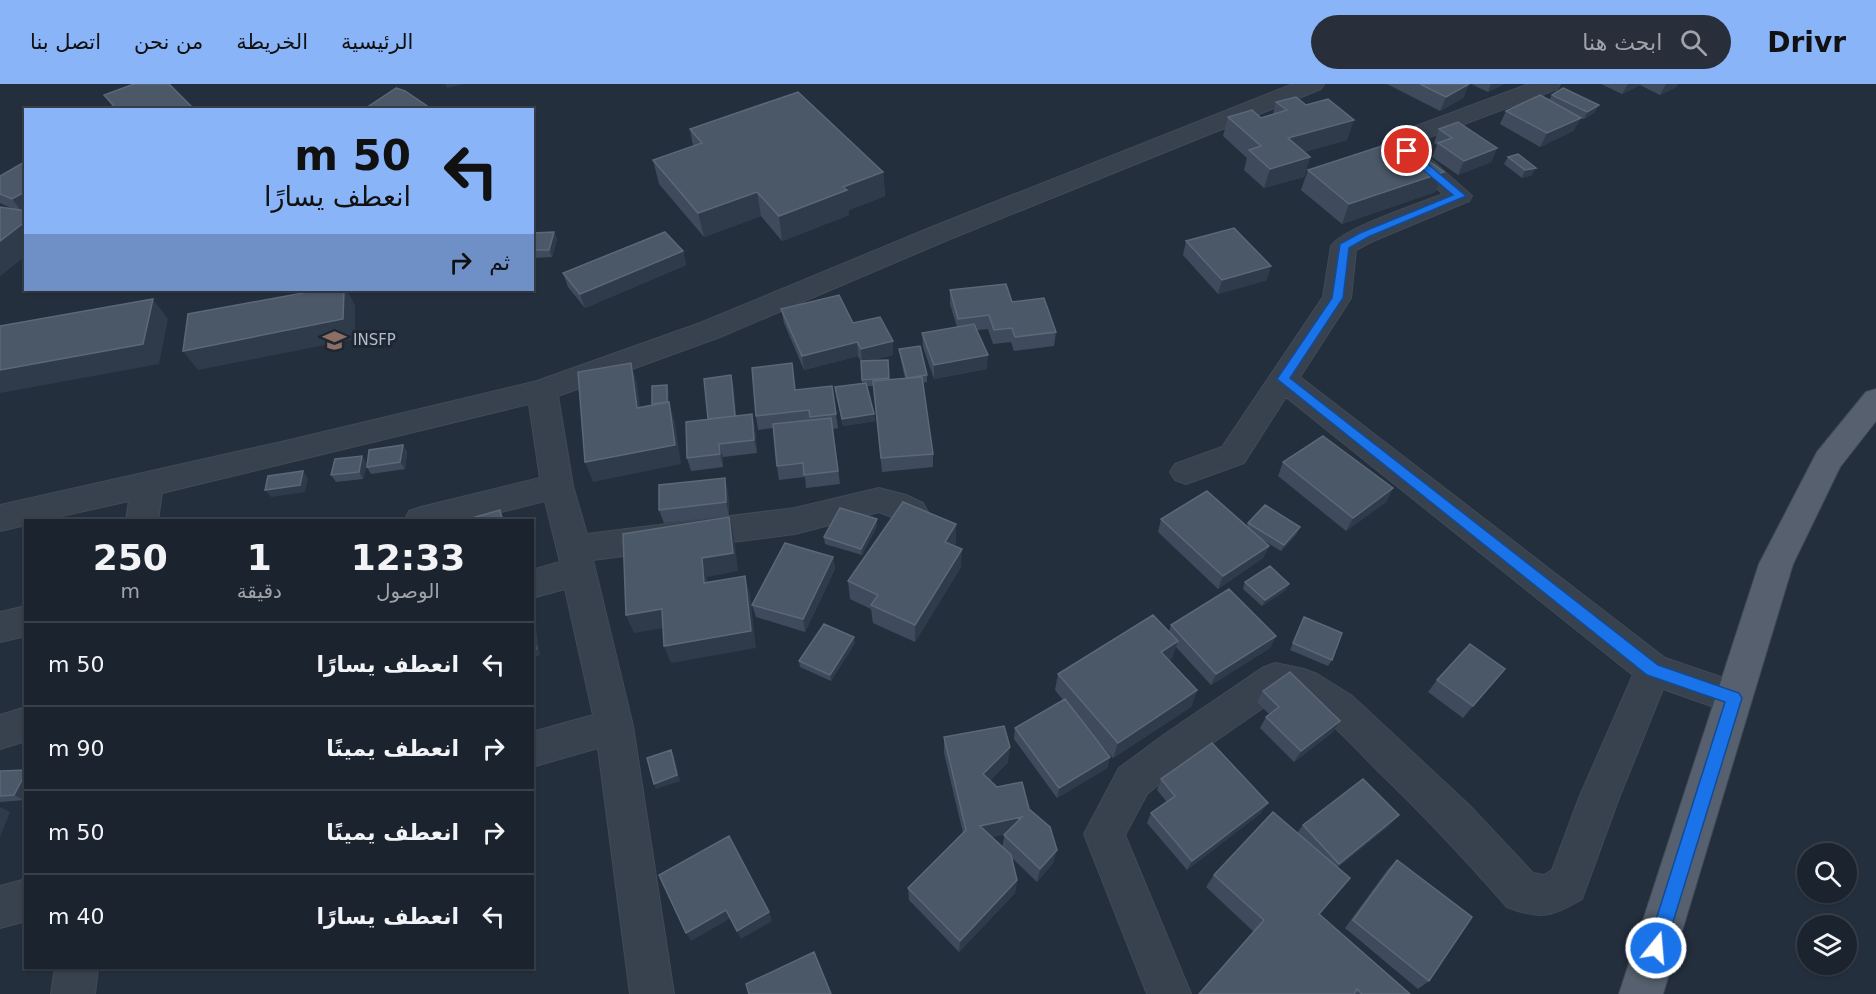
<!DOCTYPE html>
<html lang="ar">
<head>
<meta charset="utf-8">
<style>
  body { margin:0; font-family:"DejaVu Sans","Noto Sans Arabic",sans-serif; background:#282f3a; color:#f1f3f6; direction:rtl; height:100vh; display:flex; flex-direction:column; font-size:22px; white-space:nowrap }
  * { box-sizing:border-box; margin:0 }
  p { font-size:20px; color:#a0a4aa }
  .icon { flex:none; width:33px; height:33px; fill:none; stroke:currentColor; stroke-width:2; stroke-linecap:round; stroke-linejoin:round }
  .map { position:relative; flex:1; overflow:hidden; direction:ltr }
  .sheet { position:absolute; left:24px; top:435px; width:510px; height:450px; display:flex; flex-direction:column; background:#1b232e; border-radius:0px; box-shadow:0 2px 4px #0004,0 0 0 2px #39404a; direction:rtl }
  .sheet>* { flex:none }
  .guide { position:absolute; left:24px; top:24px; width:510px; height:183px; border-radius:0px; box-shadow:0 2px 4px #0004,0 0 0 2px #39404a; direction:rtl; background:#8ab4f8; color:#111; overflow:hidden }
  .tools { position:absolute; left:1797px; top:759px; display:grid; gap:12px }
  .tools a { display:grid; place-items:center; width:60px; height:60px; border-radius:50%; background:#1b232e; box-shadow:0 2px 4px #0004,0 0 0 2px #39404a; font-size:30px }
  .pin { position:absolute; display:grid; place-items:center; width:51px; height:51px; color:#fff; margin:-26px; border:3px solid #fff; border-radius:50%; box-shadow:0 2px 6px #0007 }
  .me { position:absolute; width:66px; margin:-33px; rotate:17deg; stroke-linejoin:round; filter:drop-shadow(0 0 4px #0008) }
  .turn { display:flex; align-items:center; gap:21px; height:126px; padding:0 24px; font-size:27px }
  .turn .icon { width:78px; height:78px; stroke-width:2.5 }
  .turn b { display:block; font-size:42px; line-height:51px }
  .then { display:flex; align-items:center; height:57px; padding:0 24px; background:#0003; gap:12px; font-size:22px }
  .eta { display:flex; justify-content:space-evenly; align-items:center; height:102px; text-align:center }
  .eta b { font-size:36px; font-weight:600; line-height:42px }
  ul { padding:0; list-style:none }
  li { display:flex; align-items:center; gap:18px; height:84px; padding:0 24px; border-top:2px solid #39404a }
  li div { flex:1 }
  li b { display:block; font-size:22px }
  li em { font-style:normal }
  header { display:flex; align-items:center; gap:36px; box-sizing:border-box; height:84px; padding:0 30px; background:#8ab4f8; color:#111 }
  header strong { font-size:28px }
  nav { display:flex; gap:33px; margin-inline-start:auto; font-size:21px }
  .search { width:420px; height:54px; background:#282f3a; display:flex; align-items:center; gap:15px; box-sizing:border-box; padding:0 21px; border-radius:33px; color:#a0a4aa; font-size:22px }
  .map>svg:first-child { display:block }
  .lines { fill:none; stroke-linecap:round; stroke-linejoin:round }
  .minor-casing { stroke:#414a57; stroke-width:2 }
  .major-casing { stroke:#414a57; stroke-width:2 }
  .minor { fill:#38414e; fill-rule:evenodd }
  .major { fill:#56606e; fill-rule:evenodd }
  .wall { fill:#3f4b5c; fill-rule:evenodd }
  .shaded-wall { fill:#2f3b4b }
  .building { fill:#4b5868; stroke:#5c6777; stroke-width:1.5 }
  .route { fill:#1a73e8; stroke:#114b97; stroke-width:1.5 }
  .labels { text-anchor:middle; stroke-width:6; stroke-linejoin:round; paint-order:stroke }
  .poi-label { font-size:15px; fill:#b4bcc9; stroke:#1d2633; text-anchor:start }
</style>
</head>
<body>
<header>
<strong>Drivr</strong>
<div class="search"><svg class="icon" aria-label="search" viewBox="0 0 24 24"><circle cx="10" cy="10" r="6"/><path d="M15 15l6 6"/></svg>ابحث هنا</div>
<nav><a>الرئيسية</a><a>الخريطة</a><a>من نحن</a><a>اتصل بنا</a></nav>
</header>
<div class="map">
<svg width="1876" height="910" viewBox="0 0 1876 910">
  <rect width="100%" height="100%" fill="#242f3e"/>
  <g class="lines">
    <defs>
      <path id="minor" d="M1293 0H1324L1321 5 950 155 720 253 558 312 573 402 587 450 795 424 879 404 906 411 923 419 928 428 923 437 912 441 879 428 795 450 593 476 633 642 674 910H630L598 664 532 683V648L593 631 565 505 532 514V486L560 478 545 417 469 436H405L409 427 421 423 540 394 529 320 162 409 158 436H126L129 417 44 436H26V441L0 447V421L290 356 537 297 700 239 932 143Z
        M1529 0H1560L1557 5 1419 57 1417 60 1418 64 1472 112 1469 117 1373 157 1356 166 1351 214 1300 293 1665 574 1747 602 1752 614 1747 626 1734 630 1663 605 1619 714 1582 815C1552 833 1540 836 1507 823 1465 775 1423 730 1377 686 1349 658 1320 621 1280 612L1191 674 1147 710 1125 751 1191 910H1147L1084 750 1119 684 1165 650 1262 584 1275 579 1304 585 1317 590 1351 611 1469 721 1533 789 1544 791 1552 786 1579 714 1633 591 1286 313 1244 379 1186 400 1175 396 1170 388 1175 380 1222 363 1323 213 1331 162C1343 144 1419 120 1443 110L1395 67 1393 60 1403 47Z
        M26 522V552L0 558V528Z
        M26 623V657L0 665V631Z
        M26 795V837L0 844V802Z
        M55 884H98L95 910H51Z"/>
      <path id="major" d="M1876 305V337L1840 383 1793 480 1663 910H1619L1759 480 1817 368 1866 308Z"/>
    </defs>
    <use href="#minor" class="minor-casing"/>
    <use href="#major" class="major-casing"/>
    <use href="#minor" class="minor"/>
    <use href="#major" class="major"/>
  </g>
  <path class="wall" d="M1387 0H1469L1463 14 1440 27Z
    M1471 0H1504L1488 8Z
    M1601 0H1678L1676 3 1660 11 1640 1 1622 10Z
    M104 11 191 22 194 26H115Z
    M1552 11 1595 28 1584 35 1581 34 1573 47 1540 63 1500 40 1506 27 1549 16Z
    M1276 18 1347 56 1304 68 1310 73 1304 93 1264 104 1244 86 1247 74 1223 52 1228 33 1261 34 1273 30Z
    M690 45 883 88 885 112 849 126V131L782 157 761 132 704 153 659 100 653 76 693 62Z
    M1439 45 1497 64 1491 78 1458 91 1432 73 1437 61 1434 59Z
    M1508 73 1532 91 1522 94 1504 80Z
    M26 77V171L0 192V123L15 126 0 119V92Z
    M1308 86 1444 88 1435 108 1342 140 1301 106Z
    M554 148 557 155 552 173 532 174V149Z
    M1186 157 1267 196 1218 210 1183 171Z
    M683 167 686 181 585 224 568 203 563 189Z
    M950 206 1012 218 1056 248 1054 262 1014 267 1011 258 993 260 988 245 977 246 987 285 934 295 923 263 922 249 957 243 950 220Z
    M781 225 853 239 893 257V271L873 276H888L889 296 905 295 900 272 899 265 927 291V298L922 299 933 370V383L882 388 873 302H867L875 337 843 342 836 310 835 303 862 299 861 278 858 272 804 286 784 239Z
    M792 279 795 306 832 302 838 344 833 345 840 400 806 404 805 393 779 396 777 382 773 344 758 346 756 332Z
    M733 299 736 332 752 330 755 344 757 369 723 373V383L691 387 687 374 708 335Z
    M403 361 407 368 405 385 371 390 367 383Z
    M1283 378 1393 404 1386 418 1346 447 1278 392Z
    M367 379 363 395 336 398 331 391Z
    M728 407 729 432 664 439 659 426Z
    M877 435V442L862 471 825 460 824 453Z
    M1161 435 1247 442 1248 439 1297 450 1281 467 1263 456 1269 462 1263 474 1218 505 1158 448Z
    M956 458 954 462 961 483 915 558 873 539 871 525 850 515 848 497Z
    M833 473 835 485 805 548 756 533 752 521Z
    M1245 498 1286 506 1262 522 1243 505Z
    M1304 533 1332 576 1328 582 1290 566Z
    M1171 541 1276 552 1270 564 1211 601 1176 563 1172 574 1169 576 1197 606 1191 623 1113 674 1094 652 1110 673 1107 684 1057 714 1014 655 1015 644 1063 616 1055 606 1058 590 1169 547Z
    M855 559 831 597 800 583 799 577Z
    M1437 596 1473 622 1463 634 1428 608Z
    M1263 607 1333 648 1294 678 1260 644 1266 633 1269 630 1257 618Z
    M944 653 1008 678 990 697 997 703 1029 725 1053 779 1037 798 1011 773 1017 796 1015 809 959 868 909 816 908 804 963 749 944 669ZM1005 750 1002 763 992 753Z
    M26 686V713L24 716 0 718V687Z
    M1161 695 1261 729 1187 786 1147 739 1151 729 1167 718 1157 706Z
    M1303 741H1390L1338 783 1319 830 1410 910H1199L1254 848 1206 803 1214 791 1297 749Z
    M1397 776 1429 897 1418 905 1345 844 1388 785Z"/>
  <path class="shaded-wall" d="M445 0H464L447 4Z
    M1469 0 1463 14 1440 27 1446 13Z
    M1491 0H1504L1488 8Z
    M1628 0H1641L1640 1 1622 10Z
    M1666 0H1678L1676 3 1660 11Z
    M1599 21 1595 28 1584 35 1587 28Z
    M191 22 194 26H182Z
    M1581 34 1573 47 1540 63 1547 49Z
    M1354 36 1347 56 1282 74 1288 54Z
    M1497 64 1491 78 1458 91 1464 77Z
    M1310 73 1304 93 1264 104 1270 85Z
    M1536 84 1532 91 1522 94 1525 86Z
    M883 88 885 112 849 126V131L782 157 779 132 843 103Z
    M1444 88 1435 108 1342 140 1349 120Z
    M26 107V128L23 129 12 115Z
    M757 108 761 132 704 153 698 129Z
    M26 137V171L0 192V157Z
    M554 148 557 155 552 173 549 166Z
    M683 167 686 181 585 224 580 210Z
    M1271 182 1267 196 1218 210 1222 196Z
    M344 206H347L355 221V255L198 286 183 267Z
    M153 215 168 235 159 280 0 309V286Z
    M893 257V271L862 279 861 265Z
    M857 258 858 272 804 286 802 272Z
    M988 271 987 285 934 295V281Z
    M631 279 637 299 643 344 637 324Z
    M731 291 733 299 737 340 736 333Z
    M667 301 669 308V319L675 338 681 380 593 398 585 378 667 318Z
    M752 330 755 344 757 369 754 356Z
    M874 330 875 337 843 342 842 335Z
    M719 360 723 373V383L720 370Z
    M403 361 407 368 405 385 400 378Z
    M362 372 367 379 363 395 359 388Z
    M303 387 308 394 305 408 271 413 265 406Z
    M725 394 728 407 729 432 726 418Z
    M1393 404 1386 418 1346 447 1353 434Z
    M500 426 504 433 505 436H502Z
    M729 433 734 452 738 487 707 493 710 517 704 499 702 474Z
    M877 435V442L862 471 861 465Z
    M956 440V458L945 476V458Z
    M1300 443 1297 450 1281 467 1284 461Z
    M1269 462 1263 474 1218 505 1223 492Z
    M962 465 961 483 915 558V541Z
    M833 473 835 485 805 548 803 535Z
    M745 492 750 510 756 564 671 579 664 562Z
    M1289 500 1286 506 1262 522 1265 516Z
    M662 525 669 543 634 549 626 531Z
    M532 534 535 538 540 571 532 574Z
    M1276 552 1270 564 1211 601 1216 590Z
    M854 553 855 559 831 597 830 591Z
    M1178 557 1172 574 1156 585 1161 568Z
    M1197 606 1191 623 1113 674 1118 659Z
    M1340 637 1333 648 1294 678 1301 667Z
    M1010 663 1008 678 982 705 983 690Z
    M671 666 674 671 680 697 656 705 654 700Z
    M1110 673 1107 684 1057 714 1059 704Z
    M26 688V713L24 716 14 711Z
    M1268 719 1261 729 1187 786 1192 777Z
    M0 723 10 728 0 753Z
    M1399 731 1390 741 1331 789 1339 780Z
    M1022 733 1020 747 979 756 980 742Z
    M1057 766 1053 779 1037 798 1040 785Z
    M1017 796 1015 809 959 868 960 857Z
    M726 826 731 834 691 857 686 849Z
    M769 828 772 837 741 855 737 847Z"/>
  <path class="building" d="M134 0H169L191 22 182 26H118L104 11Z
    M1420 0H1469L1446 13Z
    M396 4 405 7 433 26H363Z
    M1563 4 1599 21 1587 28 1552 11Z
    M798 8 883 88 843 103 847 106 779 132 757 108 698 129 653 76 702 59 690 45Z
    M1540 11 1581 34 1547 49 1506 27Z
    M1296 13 1306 21 1328 15 1354 36 1288 54 1310 73 1270 85 1249 66 1261 62 1228 33 1252 26 1261 34 1287 26 1276 18Z
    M1458 38 1497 64 1464 77 1438 59 1452 54 1439 45Z
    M1400 56 1444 88 1349 120 1308 86Z
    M1518 70 1536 84 1525 86 1508 73Z
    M26 77V107L12 115 0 110V92Z
    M0 123 26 127V137L0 157Z
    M1234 144 1271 182 1222 196 1186 157Z
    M554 148 549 166H532V149Z
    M665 148 683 167 580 210 563 189Z
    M1006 200 1012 218 1044 214 1056 248 1015 253 1012 244 994 246 989 231 958 235 950 206Z
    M319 206H344L343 235 183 267 188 230Z
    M839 211 853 239 880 233 893 257 861 265 857 258 802 272 781 225Z
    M153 215 143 260 0 286V242Z
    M974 240 988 271 934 281 922 249Z
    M920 262 927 291 907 294 899 265Z
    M888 276 889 294 862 296 861 277Z
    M631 279 637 324 669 318 675 361 585 378 578 288Z
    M792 279 795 306 832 302 836 330 810 333 809 326 756 332 752 284Z
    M731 291 735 332 708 335 704 295Z
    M922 293 933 370 881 374 873 297Z
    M866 299 874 330 842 335 835 303Z
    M667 301V318L652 320V302Z
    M752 330 754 356 719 360 720 370 687 374 686 338Z
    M831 334 838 387 804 391 803 379 777 382 773 340Z
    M1323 352 1393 404 1353 434 1283 378Z
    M403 361 400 378 367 383 369 366Z
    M362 372 359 388 331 391 335 375Z
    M303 387 300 401 265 406 268 392Z
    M725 394 726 418 659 426V401Z
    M1207 407 1269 462 1223 492 1161 435Z
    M903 418 956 440 945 458 962 465 915 541 871 521 878 511 848 497Z
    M1265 421 1300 443 1284 461 1248 439Z
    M840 424 877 435 861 465 824 453Z
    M500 426 502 436H465Z
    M729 433 733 469 702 474 704 499 745 492 751 547 664 562 662 525 626 531 623 450Z
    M785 459 833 473 803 535 752 521Z
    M1270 482 1289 500 1265 516 1245 498Z
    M1229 505 1276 552 1216 590 1171 541Z
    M1153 531 1178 557 1161 568 1197 606 1118 659 1058 590Z
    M1304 533 1342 549 1332 576 1293 559Z
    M824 540 854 553 830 591 799 577Z
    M532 541 536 565 532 566Z
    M1470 560 1505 585 1473 622 1437 596Z
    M1290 588 1340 637 1301 667 1266 633 1279 623 1263 607Z
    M1065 615 1110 673 1059 704 1015 644Z
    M1004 642 1010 663 983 690 997 703 1022 698 1029 725 1050 743 1057 766 1040 785 1004 751 1022 733 980 742 1011 771 1017 796 960 857 908 804 966 746 944 653Z
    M1212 659 1268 719 1192 777 1151 729 1175 712 1161 695Z
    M671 666 677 691 654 700 647 674Z
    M26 686V688L14 711 0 712V687Z
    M1363 695 1399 731 1339 780 1303 741Z
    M1273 728 1350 794 1319 830 1410 910H1362L1357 905 1354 910H1199L1264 836 1214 791Z
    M729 752 769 828 737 847 726 826 686 849 659 791Z
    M1397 776 1472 833 1429 897 1353 836Z
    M814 868 831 910H749L746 900Z"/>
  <path class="route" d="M1403 65H1410L1466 112 1368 153 1349 164 1343 214 1290 294 1658 581 1739 609 1742 614 1665 864 1662 871 1656 873 1649 871 1647 864 1725 618 1647 591 1277 295 1332 214 1340 160 1360 149 1453 111 1403 69Z"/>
  <defs>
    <symbol id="university-bare" viewBox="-9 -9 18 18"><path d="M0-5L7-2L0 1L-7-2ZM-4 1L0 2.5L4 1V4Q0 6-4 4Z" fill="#8d6e63" stroke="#1d2633" stroke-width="2.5" paint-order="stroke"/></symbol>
  </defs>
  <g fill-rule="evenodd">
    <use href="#university-bare" x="318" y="240" width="33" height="33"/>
  </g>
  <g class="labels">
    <g class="poi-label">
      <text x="353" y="261">INSFP</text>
    </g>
  </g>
</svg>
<div class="tools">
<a><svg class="icon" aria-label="search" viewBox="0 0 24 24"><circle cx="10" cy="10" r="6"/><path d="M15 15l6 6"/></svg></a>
<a><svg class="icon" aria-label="layers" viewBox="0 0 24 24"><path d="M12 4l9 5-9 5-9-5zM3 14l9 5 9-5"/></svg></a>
</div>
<div class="pin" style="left:1407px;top:67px;background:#d93025"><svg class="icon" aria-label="arrive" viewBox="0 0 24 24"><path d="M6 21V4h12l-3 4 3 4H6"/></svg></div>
<svg class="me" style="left:1656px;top:864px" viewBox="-20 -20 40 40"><circle r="17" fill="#1a73e8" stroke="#fff" stroke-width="3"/><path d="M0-11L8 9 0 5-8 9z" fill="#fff"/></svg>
<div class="guide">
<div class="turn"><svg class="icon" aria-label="left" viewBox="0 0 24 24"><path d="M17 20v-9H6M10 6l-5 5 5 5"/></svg><div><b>50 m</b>انعطف يسارًا</div></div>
<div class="then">ثم<svg class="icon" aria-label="right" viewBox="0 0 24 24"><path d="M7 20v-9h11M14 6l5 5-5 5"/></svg></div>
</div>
<section class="sheet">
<div class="eta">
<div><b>12:33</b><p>الوصول</p></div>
<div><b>1</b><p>دقيقة</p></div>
<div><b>250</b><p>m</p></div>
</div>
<ul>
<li><svg class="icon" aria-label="left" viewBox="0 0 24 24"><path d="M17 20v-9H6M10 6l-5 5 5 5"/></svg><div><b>انعطف يسارًا</b></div><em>50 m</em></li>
<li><svg class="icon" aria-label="right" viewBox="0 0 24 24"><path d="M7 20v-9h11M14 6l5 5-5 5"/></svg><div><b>انعطف يمينًا</b></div><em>90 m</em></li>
<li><svg class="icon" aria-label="right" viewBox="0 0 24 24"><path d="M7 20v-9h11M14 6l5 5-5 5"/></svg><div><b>انعطف يمينًا</b></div><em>50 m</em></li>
<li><svg class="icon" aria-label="left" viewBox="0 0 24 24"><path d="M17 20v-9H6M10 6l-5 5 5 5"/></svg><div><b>انعطف يسارًا</b></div><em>40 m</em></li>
</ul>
</section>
</div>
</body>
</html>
